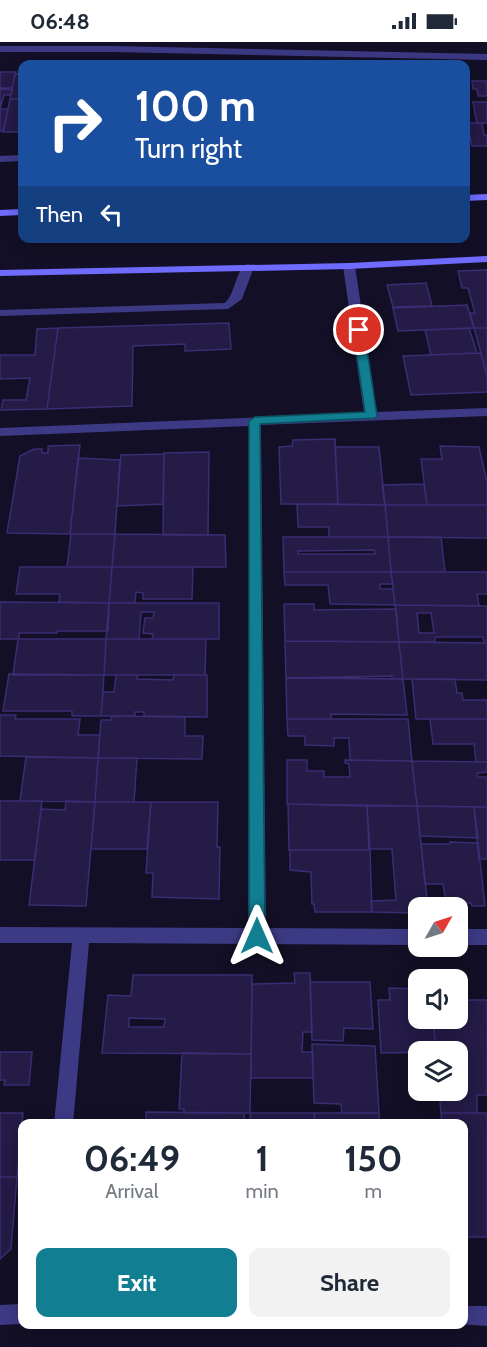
<!DOCTYPE html>
<html lang="en">
<head>
<meta charset="utf-8">
<style>
  body { margin:0; font-family:Cabin,sans-serif; background:#f2f2f3; color:#1f2937; height:100vh; display:flex; flex-direction:column; font-size:22px; white-space:nowrap }
  * { box-sizing:border-box; margin:0 }
  p { font-size:20px; color:#747a83 }
  .icon { flex:none; width:33px; height:33px; fill:none; stroke:currentColor; stroke-width:2; stroke-linecap:round; stroke-linejoin:round }
  .map { position:relative; flex:1; overflow:hidden }
  .panel { position:absolute; left:18px; top:1077px; width:450px; height:210px; display:flex; flex-direction:column; background:#fff; border-radius:12px; box-shadow:0 3px 15px #0003 }
  .panel>* { flex:none }
  .guide { position:absolute; left:18px; top:18px; width:452px; height:183px; border-radius:12px; box-shadow:0 3px 15px #0003; background:#1a4fa0; color:#fff; overflow:hidden }
  .needle { width:39px; rotate:51deg }
  .tools { position:absolute; left:408px; top:855px; display:grid; gap:12px }
  .tools a { display:grid; place-items:center; width:60px; height:60px; border-radius:12px; background:#fff; box-shadow:0 3px 15px #0003; font-size:30px }
  .pin { position:absolute; display:grid; place-items:center; width:51px; height:51px; color:#fff; margin:-26px; border:3px solid #fff; border-radius:50%; box-shadow:0 2px 6px #0007 }
  .me { position:absolute; width:66px; margin:-33px; rotate:0deg; stroke-linejoin:round; filter:drop-shadow(0 0 4px #0008) }
  .turn { display:flex; align-items:center; gap:21px; height:126px; padding:0 18px; font-size:27px }
  .turn .icon { width:78px; height:78px; stroke-width:2.5 }
  .turn b { display:block; font-size:42px; line-height:51px }
  .then { display:flex; align-items:center; height:57px; padding:0 18px; background:#0003; gap:12px; font-size:22px }
  .eta { display:flex; justify-content:space-evenly; align-items:center; height:102px; text-align:center }
  .eta b { font-size:36px; font-weight:700; line-height:42px }
  .button { display:flex; gap:12px; margin-top:auto; padding:12px 18px }
  .button a { flex:1; height:69px; border-radius:12px; background:#117e91; color:#fff; font-size:24px; font-weight:700; line-height:69px; text-align:center }
  .button a+a { background:#f2f2f3; color:#1f2937 }
  .status { display:flex; justify-content:space-between; align-items:center; height:42px; padding:0 30px; background:#fff; direction:ltr }
  .status svg { height:16px; fill:currentColor }
  .map>svg:first-child { display:block }
  .building { fill:#241b47; stroke:#3b2d73; stroke-width:1.5; fill-rule:evenodd }
  .lines { fill:none; stroke-linecap:round; stroke-linejoin:round }
  .lane { fill:#3d3a85; fill-rule:evenodd }
  .street { fill:#3d3a85; fill-rule:evenodd }
  .secondary { fill:#6f6bff; fill-rule:evenodd }
  .route { fill:#117e91; stroke:#0b525e; stroke-width:1.5 }
</style>
</head>
<body>
<div class="status"><b>06:48</b><svg viewBox="0 0 49 12"><path d="M0 12V9h3v3zM5 12V6h3v6zM10 12V3h3v9zM15 12V0h3v12zM26 1h20v11H26zM47 4h2v5h-2z"/></svg></div>
<div class="map">
<svg width="487" height="1305" viewBox="0 0 487 1305">
  <rect width="100%" height="100%" fill="#130f26"/>
  <path class="building" d="M0 30H16L12 46H0Z
    M15 32H22V57H10Z
    M472 39H487V54H478L477 47H473Z
    M0 47 12 48 11 53H4L0 67Z
    M10 57H22V90H3Z
    M473 60H487V81H477Z
    M0 67H8L3 89H0Z
    M467 81H482L484 93H487V104H472Z
    M487 228V286H474L470 271H475L468 246H462L458 229Z
    M426 241 432 264 393 265 387 243Z
    M467 263 474 286 398 289 393 266Z
    M229 281 231 307 185 309V302L133 304 132 364 47 367 58 286Z
    M58 286 47 367 1 368 3 358H26L30 336 0 337V313H35L37 287Z
    M469 286 477 311 431 313 425 288Z
    M474 286H487V335L481 311Z
    M481 311 487 335V350L411 353 403 314Z
    M335 397 338 462H281L279 405 292 404 293 398Z
    M80 403 70 492 7 491 20 414 34 407H42V411H48V404Z
    M440 404 479 405 487 440V463H427L421 417H442Z
    M335 405H379L385 463 338 462Z
    M209 410 208 493H163L164 411Z
    M164 412 163 462 117 464 121 413Z
    M78 416 120 418 115 492H70Z
    M424 442 427 463H385L382 443Z
    M297 462 385 463 388 495H329V485H298Z
    M385 463H487V496L388 495Z
    M71 492H115L112 525H67Z
    M115 492 225 493 226 525H112Z
    M283 495H388L391 530H284ZM374 508 375 512H298V509Z
    M388 495H441L445 530H391Z
    M20 525H112L109 561 59 560 60 552H16Z
    M112 525H193L192 557H143V551L136 550 135 561H109Z
    M284 530H391L393 542H380V547H393L395 563 330 562 328 543H285Z
    M391 530H487V552H477L479 564 395 563Z
    M0 560 109 561 108 589H57V591H19V597H0Z
    M109 561H219V597H152L153 592 143 591 145 576H153L154 570H141L139 597H106Z
    M284 562H314V568L396 567 399 600 285 599Z
    M395 563 487 564V601H484L483 595H435V600H399ZM417 571H431L434 591H419Z
    M18 597H106L104 633H13Z
    M106 597H206L205 633H104Z
    M285 599 399 600 403 637 342 636 392 637V634L286 636Z
    M399 600 487 601V638L403 637Z
    M9 632 104 633 101 674H72V669H3Z
    M116 633H138L137 637 173 638 174 633H207V675L144 674V670H135V674H101L103 650H114Z
    M286 636 403 637 407 673 331 672V677H287Z
    M412 637H455L457 651H462L463 658H487V677H416Z
    M0 673H16L15 677H80L78 693H100L98 716 0 714Z
    M112 674 185 675V694H203L202 717 98 716 101 678H111Z
    M287 677H408L412 719 350 718 349 696H334V704L305 703V694H288Z
    M430 677H487V720H476L474 702H433Z
    M26 715 98 716 95 760 20 759Z
    M98 716H137L134 760H95Z
    M287 718H307V729H324V735H350L349 722 345 721V718L412 719 417 764 287 762Z
    M412 719 487 720V730L477 731 478 735H487V765L417 764Z
    M0 759H42L35 818H0Z
    M66 759 95 760 86 864 29 863 41 767 65 768Z
    M95 760H151L147 807H91Z
    M151 760H218L217 805H220L219 857 152 855 153 831H146Z
    M288 762 367 764 370 808H289Z
    M367 764H417L428 866H418V871L372 870 371 859 396 858 392 807H369Z
    M417 764 474 765 478 796 420 794Z
    M474 765H487V817H479Z
    M450 800 478 801 485 864H472L471 861H446L443 842H425L421 802H450Z
    M290 808H370L372 870H315L314 862H312L311 830 290 828Z
    M294 931H310L312 990H303L302 1010H313V1036H251L252 942 295 941Z
    M133 933H252L251 1012 102 1011 108 953 131 954ZM129 976 165 977 164 985H129Z
    M310 940H370L373 987 344 986 343 999 312 998Z
    M389 946 418 947V976H433L436 1010 381 1011 378 958H390Z
    M458 958H487V1053H477V1071H441L439 1048H458V1010H436L433 976H458Z
    M312 1002 375 1004 379 1071H342L341 1062 314 1061Z
    M0 1010H32L29 1043H4L5 1038H0Z
    M182 1011 251 1012 250 1071H184V1067H179Z
    M146 1070 244 1071 245 1082H146Z
    M0 1071H23L17 1135H0Z
    M250 1071H314L315 1082H250Z
    M314 1071H379V1082H315Z
    M441 1071H487V1195H464V1082H442Z
    M0 1135H17L11 1207 0 1217Z"/>
  <g class="lines">
    <path class="lane" d="M248 222 254 225 242 257 228 267 0 274V268L225 261C236 251 235 227 248 222Z"/>
    <path class="street" d="M0 4H111L487 12V18L111 10H0Z
      M22 113V119L0 120V114Z
      M349 221 355 224 377 370 487 366V374L261 383 266 886 418 887V903L89 901 73 1082H54L72 901H0V885L248 886 249 384 0 394V386L364 371 343 224Z
      M458 887H487V903H458Z
      M22 1262V1282L0 1283V1263Z
      M464 1264H487V1284L459 1282H464Z"/>
    <path class="secondary" d="M487 152V158L465 159V153Z
      M22 167V173L0 174V168Z
      M487 214V220L349 227 0 234V228L349 221Z"/>
  </g>
  <path class="route" d="M359 285 364 288 377 374 375 376 260 382 265 894 263 899 257 901 252 899 249 894V379L255 375 365 370 353 288Z"/>
</svg>
<div class="tools">
<a><svg class="needle" viewBox="-14 -14 28 28"><path d="M0-13l5 13h-10z" fill="#e53935"/><path d="M0 13l5-13h-10z" fill="#747a83"/></svg></a>
<a><svg class="icon" aria-label="sound" viewBox="0 0 24 24"><path d="M4 9h4l5-4v14l-5-4H4zM17 9q2 3 0 6"/></svg></a>
<a><svg class="icon" aria-label="layers" viewBox="0 0 24 24"><path d="M12 4l9 5-9 5-9-5zM3 14l9 5 9-5"/></svg></a>
</div>
<div class="pin" style="left:359px;top:288px;background:#d93025"><svg class="icon" aria-label="arrive" viewBox="0 0 24 24"><path d="M6 21V4h12l-3 4 3 4H6"/></svg></div>
<svg class="me" style="left:257px;top:894px" viewBox="-20 -20 40 40"><path d="M0-17L14 15 0 8-14 15z" fill="#117e91" stroke="#fff" stroke-width="4"/></svg>
<div class="guide">
<div class="turn"><svg class="icon" aria-label="right" viewBox="0 0 24 24"><path d="M7 20v-9h11M14 6l5 5-5 5"/></svg><div><b>100 m</b>Turn right</div></div>
<div class="then">Then<svg class="icon" aria-label="left" viewBox="0 0 24 24"><path d="M17 20v-9H6M10 6l-5 5 5 5"/></svg></div>
</div>
<section class="panel">
<div class="eta">
<div><b>06:49</b><p>Arrival</p></div>
<div><b>1</b><p>min</p></div>
<div><b>150</b><p>m</p></div>
</div>
<div class="button"><a>Exit</a><a>Share</a></div>
</section>
</div>
</body>
</html>
